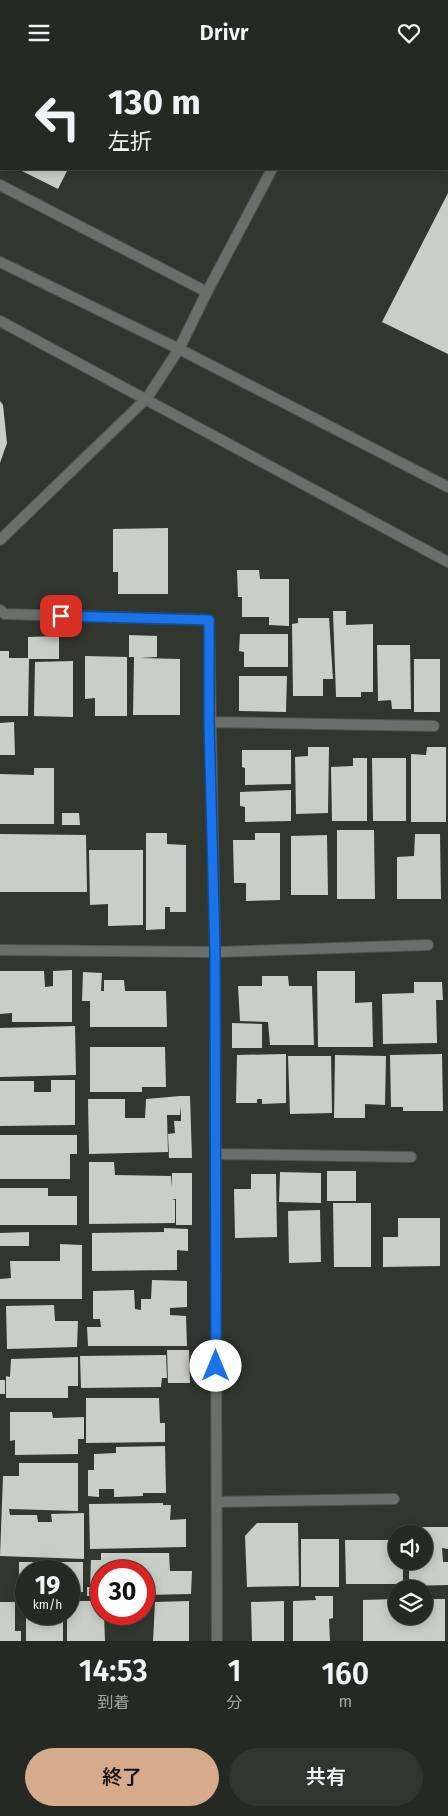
<!DOCTYPE html>
<html lang="ja">
<head>
<meta charset="utf-8">
<style>
  body { margin:0; font-family:"Fira Sans","Noto Sans JP",sans-serif; background:#313530; color:#f1f3f6; height:100vh; display:flex; flex-direction:column; font-size:19px; white-space:nowrap }
  * { box-sizing:border-box; margin:0 }
  p { font-size:16px; color:#a3a6a6 }
  .icon { flex:none; width:28px; height:28px; fill:none; stroke:currentColor; stroke-width:2; stroke-linecap:round; stroke-linejoin:round }
  .map { position:relative; height:1576px; overflow:hidden }
  .drawer { display:flex; flex-direction:column; background:#252923; flex:1 }
  .drawer>* { flex:none }
  .banner { position:absolute; left:0px; top:0px; width:449px; height:105px; box-shadow:0 2px 12px #0003,0 0 0 1px #424541; background:#252923; color:#f1f3f6; overflow:hidden }
  .buttons { position:absolute; left:388px; top:1460px; display:grid; gap:10px }
  .buttons a { display:grid; place-items:center; width:45px; height:45px; border-radius:50%; background:#252923; box-shadow:0 2px 12px #0003,0 0 0 1px #424541; font-size:25px }
  .speed { position:absolute; left:15px; top:1495px; display:flex; gap:10px; font-size:25px; font-weight:700; text-align:center }
  .speed>* { display:grid; place-content:center; width:65px; height:65px; border-radius:50%; background:#252923; box-shadow:0 2px 12px #0003,0 0 0 1px #424541; line-height:1 }
  .speed small { font-size:12px; font-weight:400 }
  .speed .limit { border:8px solid #d22; background:#fff; color:#111 }
  .pin { position:absolute; display:grid; place-items:center; width:42px; height:42px; color:#fff; margin:-21px; border-radius:10px; box-shadow:0 2px 8px #0006 }
  .me { position:absolute; width:55px; margin:-28px; rotate:0deg; stroke-linejoin:round; filter:drop-shadow(0 0 4px #0008) }
  .turn { display:flex; align-items:center; gap:18px; height:105px; padding:0 25px; font-size:22px }
  .turn .icon { width:65px; height:65px; stroke-width:2.5 }
  .turn b { display:block; font-size:35px; line-height:42px }
  .eta { display:flex; justify-content:space-evenly; align-items:center; height:85px; text-align:center }
  .eta b { font-size:30px; font-weight:600; line-height:35px }
  .cta { display:flex; gap:10px; margin-top:auto; padding:10px 25px }
  .cta a { flex:1; height:58px; border-radius:30px; background:#d6ab8b; color:#111; font-size:20px; font-weight:600; line-height:58px; text-align:center }
  .cta a+a { background:#313530; color:#f1f3f6 }
  header { display:flex; justify-content:space-between; align-items:center; height:65px; padding:0 25px; background:#252923; font-size:22px; font-weight:600 }
  .map>svg:first-child { display:block }
  .building { fill:#c9cfc6 }
  .lines { fill:none; stroke-linecap:round; stroke-linejoin:round }
  .minor-casing { stroke:#4f544d; stroke-width:12 }
  .tertiary-casing { stroke:#4f544d; stroke-width:12 }
  .minor { stroke:#6b6e6a; stroke-width:10 }
  .tertiary { stroke:#6b6e6a; stroke-width:10 }
  .route-casing { stroke:#114b97; stroke-width:12 }
  .route { stroke:#1a73e8; stroke-width:9 }
</style>
</head>
<body>
<header><svg class="icon" aria-label="menu" viewBox="0 0 24 24"><path d="M4 6h16M4 12h16M4 18h16"/></svg>Drivr<svg class="icon" aria-label="heart" viewBox="0 0 24 24"><path d="M12 20l-8-8c-3-5 5-10 8-4 3-6 11-1 8 4z"/></svg></header>
<div class="map">
<svg width="448" height="1576" viewBox="0 0 448 1576">
  <rect width="100%" height="100%" fill="#31372f"/>
  <path class="building" d="M18 104H68L58 124Z
    M448 128V289L382 257Z
    M0 336 3 340 7 378 0 398Z
    M168 463V529H118V507H113V464Z
    M237 505H259L260 514H289V561L269 560V552H242V532H238Z
    M333 546H346V560L373 559V627H361V632H336Z
    M298 553H329L333 614H323V631H293L292 559 298 558Z
    M240 569H288V602H244V587L239 586Z
    M129 570 157 571V592L140 593 180 594V650H133L134 592H129Z
    M59 571V594H29L28 651H0V586H9V593H28V572Z
    M377 580H410L411 644H392L391 635 378 636Z
    M85 591 127 592V651H95V633L85 634Z
    M414 594H440V647H414Z
    M73 596V652L34 651 35 597Z
    M239 611H287L286 647 239 646Z
    M14 657 15 690H0V658Z
    M308 682H329L328 748 296 749 295 692 308 691Z
    M427 682H446V757H411V689L426 690Z
    M242 685H291V719L245 720V703L242 702Z
    M353 693H367V756H332L331 702 353 701Z
    M372 693H406V756H373Z
    M34 703H54V759H0V709L34 710Z
    M291 725V756L245 757V742L240 741V727Z
    M62 748H79L80 760H62Z
    M337 765H374L375 834H337Z
    M146 768H167V779L186 780V847H170V842H165V864L146 865Z
    M255 768H280V835L246 836V818H234L233 775H255Z
    M0 769 86 770 87 827H0Z
    M415 769H440L441 834H397V792L414 791Z
    M327 770 328 830H291V771Z
    M89 785H143V860L108 861V839L90 840Z
    M72 905V957H12V948L0 949V906H44L45 922 53 921V906Z
    M317 906H355V938L372 937 373 982H318Z
    M83 907 102 908 101 926H104V915H124L125 926H166L167 962H90V936H82Z
    M262 911H288L289 921H312L314 980H270L268 957 240 956 238 921H262Z
    M414 917H442L443 935H436L437 978 383 979 382 929 414 928Z
    M232 958 262 959V983H232Z
    M75 961 76 1010 0 1012V963Z
    M90 982H165L166 1022H142V1027H90Z
    M286 989V1038L262 1039V1034H257V1038H236L237 990Z
    M442 989 443 1046H403V1042H391L390 990Z
    M335 990 386 991 385 1040 365 1039V1053H334Z
    M288 991H331L332 1048 290 1049Z
    M51 1015H75V1060L0 1061V1016H34V1027H51Z
    M180 1031H190L192 1093H169L168 1069 175 1068 174 1056H181V1041L180 1050H167L168 1087 89 1089 88 1034H125V1053H145L146 1034Z
    M0 1070H77V1089H70V1114H0Z
    M89 1097H114L115 1110 171 1111 172 1122V1108H192V1160H176V1134H172L175 1135V1158L89 1159Z
    M327 1106H356V1136H327Z
    M280 1107 321 1108V1138L279 1137Z
    M251 1109H276L277 1172 235 1173 234 1124H251Z
    M0 1123H48V1131H77V1160H0Z
    M333 1138H371V1202H334Z
    M320 1145 321 1197 289 1198 288 1146Z
    M398 1153H440V1201L383 1202V1172H398Z
    M164 1163 188 1164V1186L177 1185V1205L92 1206V1168L164 1167Z
    M29 1167V1181H0V1168Z
    M60 1179 82 1180V1234H0V1214L11 1213 10 1196H60Z
    M152 1215 187 1216V1242L170 1243V1250L186 1251 187 1281H88L87 1262H101L100 1254H93V1226L134 1225 135 1244 141 1245V1234H151Z
    M54 1240 55 1256H78L77 1282 7 1284 6 1241Z
    M167 1285H189L190 1318H168Z
    M166 1290 167 1313H162L161 1322 81 1323 80 1291Z
    M78 1292V1321H68V1333H6V1311L10 1312 11 1294Z
    M0 1315H5V1329H0Z
    M86 1333H159L160 1358H165V1377L86 1378Z
    M10 1347H52L53 1353 84 1352V1374H78V1389L15 1390V1375L10 1376Z
    M165 1381 166 1428H143V1431L114 1432V1424H99V1432L88 1431V1405H94V1389L116 1388V1382Z
    M19 1398H78V1446L9 1444 10 1450H37L38 1457H52L51 1449 84 1448V1494L0 1491 3 1411H19Z
    M163 1438V1440H171L170 1455 186 1454V1482L90 1484 89 1439Z
    M257 1458H298L299 1521 247 1522 245 1471Z
    M419 1462H448V1484L442 1483 443 1497H448V1520L409 1521V1496H424V1469H420Z
    M301 1474H339V1522H301Z
    M345 1475H396V1496H403V1519H346Z
    M101 1488H169L170 1506H192L191 1529 144 1530V1506H101V1530L87 1531V1522H90L91 1495H101Z
    M19 1497H83V1527H69V1506H26V1528H19Z
    M315 1531H333V1553L329 1554 330 1576H293V1536L316 1535Z
    M396 1534V1551H424V1534H445V1576H363V1535Z
    M71 1536H94V1542H101V1549H104L105 1576H67V1549H69Z
    M189 1536V1576H153L155 1537Z
    M284 1536V1576H252L251 1537Z
    M0 1537H15V1566H21V1576H0Z
    M26 1549H63V1576H26Z"/>
  <g class="lines">
    <defs>
      <path id="minor" d="M235 0 237 1
        M0 120 207 227 179 284 147 333
        M0 545 5 549 209 555 215 887 217 1576
        M209 657 434 661
        M0 885 215 887 428 880
        M216 1089 411 1092
        M217 1437 394 1434"/>
      <path id="tertiary" d="M325 1 326 0
        M0 197 179 284 448 422
        M207 227 272 104
        M0 256 448 497
        M0 475 147 333"/>
    </defs>
    <use href="#minor" class="minor-casing"/>
    <use href="#tertiary" class="tertiary-casing"/>
    <use href="#minor" class="minor"/>
    <use href="#tertiary" class="tertiary"/>
  </g>
  <g class="lines">
    <defs>
      <path id="route" d="M61 551 209 555V657L215 887 216 1301"/>
    </defs>
    <use href="#route" class="route-casing"/>
    <use href="#route" class="route"/>
  </g>
</svg>
<div class="buttons">
<a><svg class="icon" aria-label="sound" viewBox="0 0 24 24"><path d="M4 9h4l5-4v14l-5-4H4zM17 9q2 3 0 6"/></svg></a>
<a><svg class="icon" aria-label="layers" viewBox="0 0 24 24"><path d="M12 4l9 5-9 5-9-5zM3 14l9 5 9-5"/></svg></a>
</div>
<div class="speed"><div>19<small>km/h</small></div><div class="limit">30</div></div>
<div class="pin" style="left:61px;top:551px;background:#d93025"><svg class="icon" aria-label="arrive" viewBox="0 0 24 24"><path d="M6 21V4h12l-3 4 3 4H6"/></svg></div>
<svg class="me" style="left:216px;top:1301px" viewBox="-20 -20 40 40"><circle r="19" fill="#fff"/><path d="M0-13L10 11 0 6-10 11z" fill="#1a73e8"/></svg>
<div class="banner">
<div class="turn"><svg class="icon" aria-label="left" viewBox="0 0 24 24"><path d="M17 20v-9H6M10 6l-5 5 5 5"/></svg><div><b>130 m</b>左折</div></div>
</div>
</div>
<section class="drawer">
<div class="eta">
<div><b>14:53</b><p>到着</p></div>
<div><b>1</b><p>分</p></div>
<div><b>160</b><p>m</p></div>
</div>
<div class="cta"><a>終了</a><a>共有</a></div>
</section>
</body>
</html>
